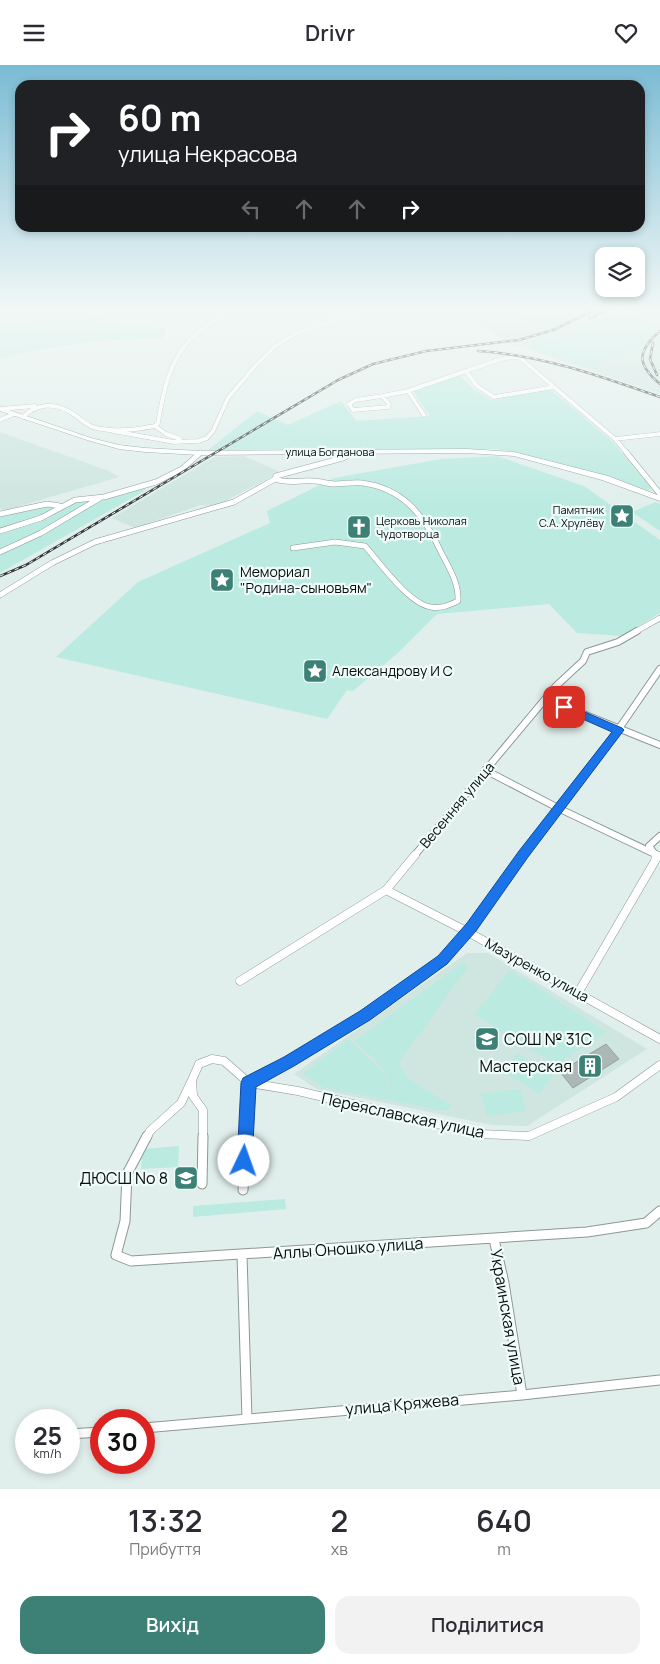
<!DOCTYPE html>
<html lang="uk">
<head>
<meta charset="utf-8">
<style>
  body { margin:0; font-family:Manrope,sans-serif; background:#f2f2f3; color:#2b2b33; height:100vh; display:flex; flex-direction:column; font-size:19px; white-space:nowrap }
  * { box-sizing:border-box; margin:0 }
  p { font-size:16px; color:#7c7c81 }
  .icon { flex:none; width:28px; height:28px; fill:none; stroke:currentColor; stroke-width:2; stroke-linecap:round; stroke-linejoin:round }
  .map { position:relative; height:1424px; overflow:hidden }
  .drawer { display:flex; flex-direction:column; background:#fff; flex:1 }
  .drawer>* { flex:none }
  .guide { position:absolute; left:15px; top:15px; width:630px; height:152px; border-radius:15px; box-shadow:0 2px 8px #0003; background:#202124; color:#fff; overflow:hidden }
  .fabs { position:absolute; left:595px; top:182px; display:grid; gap:10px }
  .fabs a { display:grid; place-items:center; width:50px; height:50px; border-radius:10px; background:#fff; box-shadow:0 2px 8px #0003; font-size:25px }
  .speed { position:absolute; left:15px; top:1344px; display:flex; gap:10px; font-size:25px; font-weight:700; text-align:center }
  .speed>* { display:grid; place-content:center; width:65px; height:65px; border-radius:50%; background:#fff; box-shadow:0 2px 8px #0003; line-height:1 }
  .speed small { font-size:12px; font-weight:400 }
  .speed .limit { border:8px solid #d22; background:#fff; color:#111 }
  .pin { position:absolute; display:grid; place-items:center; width:42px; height:42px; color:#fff; margin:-21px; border-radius:10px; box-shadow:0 2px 8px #0006 }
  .me { position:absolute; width:55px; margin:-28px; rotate:3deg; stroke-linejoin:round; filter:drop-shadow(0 0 4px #0008) }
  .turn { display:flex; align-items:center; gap:18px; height:105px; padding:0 20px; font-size:22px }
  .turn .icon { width:65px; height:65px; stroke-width:2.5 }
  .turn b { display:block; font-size:35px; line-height:42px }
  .lanes { display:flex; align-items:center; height:48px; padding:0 20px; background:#0003; justify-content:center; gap:25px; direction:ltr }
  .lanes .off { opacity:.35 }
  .eta { display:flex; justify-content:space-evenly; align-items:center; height:85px; text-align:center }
  .eta b { font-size:30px; font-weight:600; line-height:35px }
  .primary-button { display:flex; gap:10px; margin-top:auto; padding:10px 20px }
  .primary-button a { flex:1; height:58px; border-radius:15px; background:#3d8176; color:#fff; font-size:20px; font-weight:600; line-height:58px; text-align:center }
  .primary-button a+a { background:#f2f2f3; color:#2b2b33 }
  header { display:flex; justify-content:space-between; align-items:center; height:65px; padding:0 20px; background:#fff; font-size:22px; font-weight:600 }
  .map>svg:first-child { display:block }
  .built { fill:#cee5e0 }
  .green { fill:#baeae0 }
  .building { fill:#acb8b5; stroke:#95a29f }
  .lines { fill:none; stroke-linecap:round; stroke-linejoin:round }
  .street-far4-casing { stroke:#8c9895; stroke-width:4.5 }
  .street-far3-casing { stroke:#8c9895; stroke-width:6 }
  .street-far2-casing { stroke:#8c9895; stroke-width:8 }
  .street-far1-casing { stroke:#8c9895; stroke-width:9 }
  .street-casing { stroke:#8c9895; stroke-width:11 }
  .primary-casing { stroke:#8c9895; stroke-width:1 }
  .street-far4 { stroke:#fff; stroke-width:4 }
  .street-far3 { stroke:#fff; stroke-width:5 }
  .street-far2 { stroke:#fff; stroke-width:6 }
  .street-far1 { stroke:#fff; stroke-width:8 }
  .street { stroke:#fff; stroke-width:9 }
  .primary { fill:#fff; fill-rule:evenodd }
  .rail-casing { stroke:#333938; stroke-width:2.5 }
  .rail { stroke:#effcf9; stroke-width:1; stroke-dasharray:4; stroke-linecap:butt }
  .route { fill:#1a73e8; stroke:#114b97 }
  .labels { text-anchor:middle; stroke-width:4.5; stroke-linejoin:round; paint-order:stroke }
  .far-street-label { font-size:11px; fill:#090d0c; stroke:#effcf9 }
  .far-poi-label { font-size:11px; fill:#090d0c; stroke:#effcf9; text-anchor:end }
  .poi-label { font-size:14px; fill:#090d0c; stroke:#effcf9; text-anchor:start }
  .street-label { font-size:14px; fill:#090d0c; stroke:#effcf9 }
  .near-poi-label { font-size:16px; fill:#090d0c; stroke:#effcf9; text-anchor:end }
  .near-street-label { font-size:16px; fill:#090d0c; stroke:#effcf9 }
</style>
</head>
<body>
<header><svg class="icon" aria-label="menu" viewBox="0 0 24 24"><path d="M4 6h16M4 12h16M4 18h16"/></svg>Drivr<svg class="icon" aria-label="heart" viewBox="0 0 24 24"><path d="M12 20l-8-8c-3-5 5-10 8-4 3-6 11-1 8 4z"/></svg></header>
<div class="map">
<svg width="660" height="1424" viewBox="0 0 660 1424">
  <rect width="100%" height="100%" fill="#e1efec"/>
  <path class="built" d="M473 245H660V329L503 276 468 247Z
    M0 367 109 406 119 412 6 445 0 444Z
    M244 391 280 407 222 438 214 441 200 440 135 463 112 453 214 392Z
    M467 888H488L647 984 527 1061 492 1060 317 1024 294 1009Z"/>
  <path class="green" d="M0 245H182L168 254 94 249 0 253Z
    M498 245H592L547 265 511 250 502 251Z
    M608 249H616L660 260 636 285 629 283 592 303 531 284 530 281 562 272Z
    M101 253V258L130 262 166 263 164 273C108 274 54 279 0 294V257Z
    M460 311 473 324 492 335 550 324 613 377 651 423 650 426 566 400 498 384 208 385 257 346 288 360 341 336 356 356 430 351 413 326Z
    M497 391 584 421 660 475V548L623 571 577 568 549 539 437 549 399 587 353 626 347 625 327 654 56 592 138 517 270 458 267 446 334 413 441 394Z
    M141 422 146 425 0 508V467L39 457 49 453 63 443 86 434 105 435 117 429Z
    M656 437 660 439V466L632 447Z
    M46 440 56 441 54 445 26 458 0 466V449Z
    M465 896 467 903 398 999 408 1013 451 1041 447 1046 394 1036 384 1006 374 993 355 976Z
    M510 905 606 967 557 999 514 976 475 949Z
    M349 974 383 1007 393 1036 323 1022 303 1009Z
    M517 988 553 1010 539 1029 504 1007Z
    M520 1024 526 1046 487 1051 481 1029Z
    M179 1081 178 1102 141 1104 142 1084Z
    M285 1134 286 1144 193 1152V1141Z"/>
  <path class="building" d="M353 456 370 459 365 467 348 464Z
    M606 979 619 994 573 1023 560 1007Z"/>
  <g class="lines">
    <defs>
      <path id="street-far4" d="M519 292 554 322 494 332 477 321 466 306 505 293Z
        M554 322 615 374 627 388
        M408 326 424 350
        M382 331 389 339 388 342 353 345 349 339 356 335Z
        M382 331 408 326 466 306
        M0 344 35 341
        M23 352C36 339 54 337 70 347 78 351 84 359 93 362 112 368 135 365 155 361L158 358C163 328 169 295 192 273 203 262 217 254 229 245
        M0 355 14 349
        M155 361 166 369 180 374
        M113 366 174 377 198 376 207 373 213 366 228 333 255 301 274 282 295 269 361 245
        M615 374 660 369
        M352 388 354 387"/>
      <path id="street-far3" d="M626 387 660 429
        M0 449 47 439 60 441
        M0 466 41 453 75 435 104 432 156 417 182 404 200 388
        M293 483 335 477 365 481C380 498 409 539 431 542 441 544 449 540 458 536 459 516 447 500 439 483 423 449 402 423 362 418 353 417 344 419 335 419 328 419 320 416 313 416 299 415 288 419 275 414L276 411 343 393 354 387
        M0 487 41 468 100 433
        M0 530 52 498 95 477 234 437 275 414
        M635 567 660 553"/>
      <path id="street-far2" d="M546 634 660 680
        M485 705 560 744 659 791
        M414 791 556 621 583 596 587 587 618 577 637 566
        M522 791 618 665 660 604
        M656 791 649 781 660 771"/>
      <path id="street-far1" d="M656 790 660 792
        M386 825 468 867 660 974
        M240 916 386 825 415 790
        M578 928 655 796 656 790
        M249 1018 289 997 365 950 442 895 468 867 523 790
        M147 1072 150 1066 181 1038 192 1015
        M203 1072V1045L193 1031 192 1015 199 999 212 994 224 996 249 1018 298 1026 480 1069 529 1071 616 1032 660 1000
        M246 1072 249 1018"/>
      <path id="street" d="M147 1071 127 1109 125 1156 116 1190 131 1196 587 1167 646 1158 660 1146
        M202 1119 203 1071
        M243 1125 246 1071
        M494 1174 504 1218 522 1330
        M242 1190 247 1354
        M144 1363 522 1330 660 1315
        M69 1369 101 1367"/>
      <path id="primary" d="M0 342 91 373 119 380 145 383 200 386 467 384 514 387 608 411 660 431V436L602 415 514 391 467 388 200 390 145 387 119 384 87 375 0 346Z"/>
    </defs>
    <use href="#street-far4" class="street-far4-casing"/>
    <use href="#street-far3" class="street-far3-casing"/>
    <use href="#street-far2" class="street-far2-casing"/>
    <use href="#street-far1" class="street-far1-casing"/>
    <use href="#street" class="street-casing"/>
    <use href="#primary" class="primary-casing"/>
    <use href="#street-far4" class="street-far4"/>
    <use href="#street-far3" class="street-far3"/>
    <use href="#street-far2" class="street-far2"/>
    <use href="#street-far1" class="street-far1"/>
    <use href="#street" class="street"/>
    <use href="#primary" class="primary"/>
    <defs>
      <path id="rail" d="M590 253 607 245
        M660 266C637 286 636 299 660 319
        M653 278 650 294 657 310
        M478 286C542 290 600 311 660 332
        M0 511 26 500 338 315 373 299 426 286 519 275 553 265 595 245"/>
    </defs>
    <use href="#rail" class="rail-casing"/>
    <use href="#rail" class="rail"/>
  </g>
  <linearGradient id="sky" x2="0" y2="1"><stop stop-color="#7abbd4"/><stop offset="0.55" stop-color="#f2f8f6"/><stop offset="1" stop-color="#f2f8f6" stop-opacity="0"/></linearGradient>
  <rect width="660" height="444" fill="url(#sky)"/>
  <path class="route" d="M564 638 622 663 624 665 528 792 476 866 447 899 370 955 294 1001 256 1022 252 1096 250 1101 244 1103 239 1101 237 1096 241 1018 243 1013 284 992 360 946 438 891 467 858 519 786 612 667 560 644 558 642 560 639Z"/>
  <defs>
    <symbol id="sight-square" viewBox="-11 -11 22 22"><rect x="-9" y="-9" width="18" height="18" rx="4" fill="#3d8176" stroke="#effcf9"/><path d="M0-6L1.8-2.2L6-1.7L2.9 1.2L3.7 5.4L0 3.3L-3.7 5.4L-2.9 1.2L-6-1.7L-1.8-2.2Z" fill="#fff"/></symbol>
    <symbol id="church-square" viewBox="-11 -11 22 22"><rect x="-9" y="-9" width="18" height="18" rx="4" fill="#3d8176" stroke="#effcf9"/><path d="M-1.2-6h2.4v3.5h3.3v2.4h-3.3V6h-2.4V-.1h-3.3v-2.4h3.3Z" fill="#fff"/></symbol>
    <symbol id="school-square" viewBox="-11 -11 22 22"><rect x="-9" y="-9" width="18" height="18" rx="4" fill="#3d8176" stroke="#effcf9"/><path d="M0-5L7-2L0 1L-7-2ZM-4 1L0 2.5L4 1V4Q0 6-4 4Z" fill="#fff"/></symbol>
    <symbol id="building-square" viewBox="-11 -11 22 22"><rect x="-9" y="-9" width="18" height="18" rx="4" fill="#3d8176" stroke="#effcf9"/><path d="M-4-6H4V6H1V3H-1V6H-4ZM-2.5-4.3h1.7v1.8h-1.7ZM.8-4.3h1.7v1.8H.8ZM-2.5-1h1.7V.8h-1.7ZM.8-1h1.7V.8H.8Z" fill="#fff"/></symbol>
  </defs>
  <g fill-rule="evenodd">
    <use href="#sight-square" x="608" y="437" width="28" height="28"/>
    <use href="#church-square" x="345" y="448" width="28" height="28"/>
    <use href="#sight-square" x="208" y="501" width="28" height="28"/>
    <use href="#sight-square" x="301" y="592" width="28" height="28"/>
    <use href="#school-square" x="473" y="960" width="28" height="28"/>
    <use href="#building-square" x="576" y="987" width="28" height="28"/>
    <use href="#school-square" x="172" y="1099" width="28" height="28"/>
  </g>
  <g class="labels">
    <g class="far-street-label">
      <text x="330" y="391">улица Богданова</text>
    </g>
    <g class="far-poi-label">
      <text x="604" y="449">Памятник<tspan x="604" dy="13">С.А. Хрулёву</tspan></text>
      <text x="376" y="460" text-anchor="start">Церковь Николая<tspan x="376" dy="13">Чудотворца</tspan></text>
    </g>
    <g class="poi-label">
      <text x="240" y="512">Мемориал<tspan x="240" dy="16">"Родина-сыновьям"</tspan></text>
      <text x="332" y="611">Александрову И С</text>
    </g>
    <g class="street-label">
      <text transform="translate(457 740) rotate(-50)" y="5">Весенняя улица</text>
      <text transform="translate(537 905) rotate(29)" y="5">Мазуренко улица</text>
    </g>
    <g class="near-poi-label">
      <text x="504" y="980" text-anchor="start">СОШ № 31С</text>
      <text x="572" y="1007">Мастерская</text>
      <text x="168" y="1119">ДЮСШ No 8</text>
    </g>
    <g class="near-street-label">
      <text transform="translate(403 1050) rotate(12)" y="6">Переяславская улица</text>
      <text transform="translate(348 1183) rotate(-4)" y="6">Аллы Оношко улица</text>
      <text transform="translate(508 1252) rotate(80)" y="6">Украинская улица</text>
      <text transform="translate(402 1339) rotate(-5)" y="6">улица Кряжева</text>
    </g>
  </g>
</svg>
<div class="fabs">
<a><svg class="icon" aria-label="layers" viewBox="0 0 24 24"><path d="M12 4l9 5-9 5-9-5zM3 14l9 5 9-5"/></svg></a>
</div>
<div class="speed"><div>25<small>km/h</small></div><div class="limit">30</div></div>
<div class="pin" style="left:564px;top:642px;background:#d93025"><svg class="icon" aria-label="arrive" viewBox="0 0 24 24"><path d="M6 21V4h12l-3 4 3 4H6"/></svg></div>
<svg class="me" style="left:244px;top:1096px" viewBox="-20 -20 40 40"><circle r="19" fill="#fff"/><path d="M0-13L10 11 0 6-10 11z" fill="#1a73e8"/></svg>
<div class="guide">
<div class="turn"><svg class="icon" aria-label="right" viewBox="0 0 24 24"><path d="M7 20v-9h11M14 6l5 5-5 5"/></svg><div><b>60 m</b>улица Некрасова</div></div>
<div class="lanes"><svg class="icon off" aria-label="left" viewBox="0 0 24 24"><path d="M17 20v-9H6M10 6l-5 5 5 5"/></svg><svg class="icon off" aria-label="ahead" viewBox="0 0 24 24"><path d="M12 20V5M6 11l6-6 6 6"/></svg><svg class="icon off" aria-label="ahead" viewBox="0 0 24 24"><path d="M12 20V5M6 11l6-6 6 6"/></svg><svg class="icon" aria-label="right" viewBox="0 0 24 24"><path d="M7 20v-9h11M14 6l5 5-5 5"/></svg></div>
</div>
</div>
<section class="drawer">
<div class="eta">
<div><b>13:32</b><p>Прибуття</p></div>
<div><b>2</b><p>хв</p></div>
<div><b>640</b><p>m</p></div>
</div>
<div class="primary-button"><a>Вихід</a><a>Поділитися</a></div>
</section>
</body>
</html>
